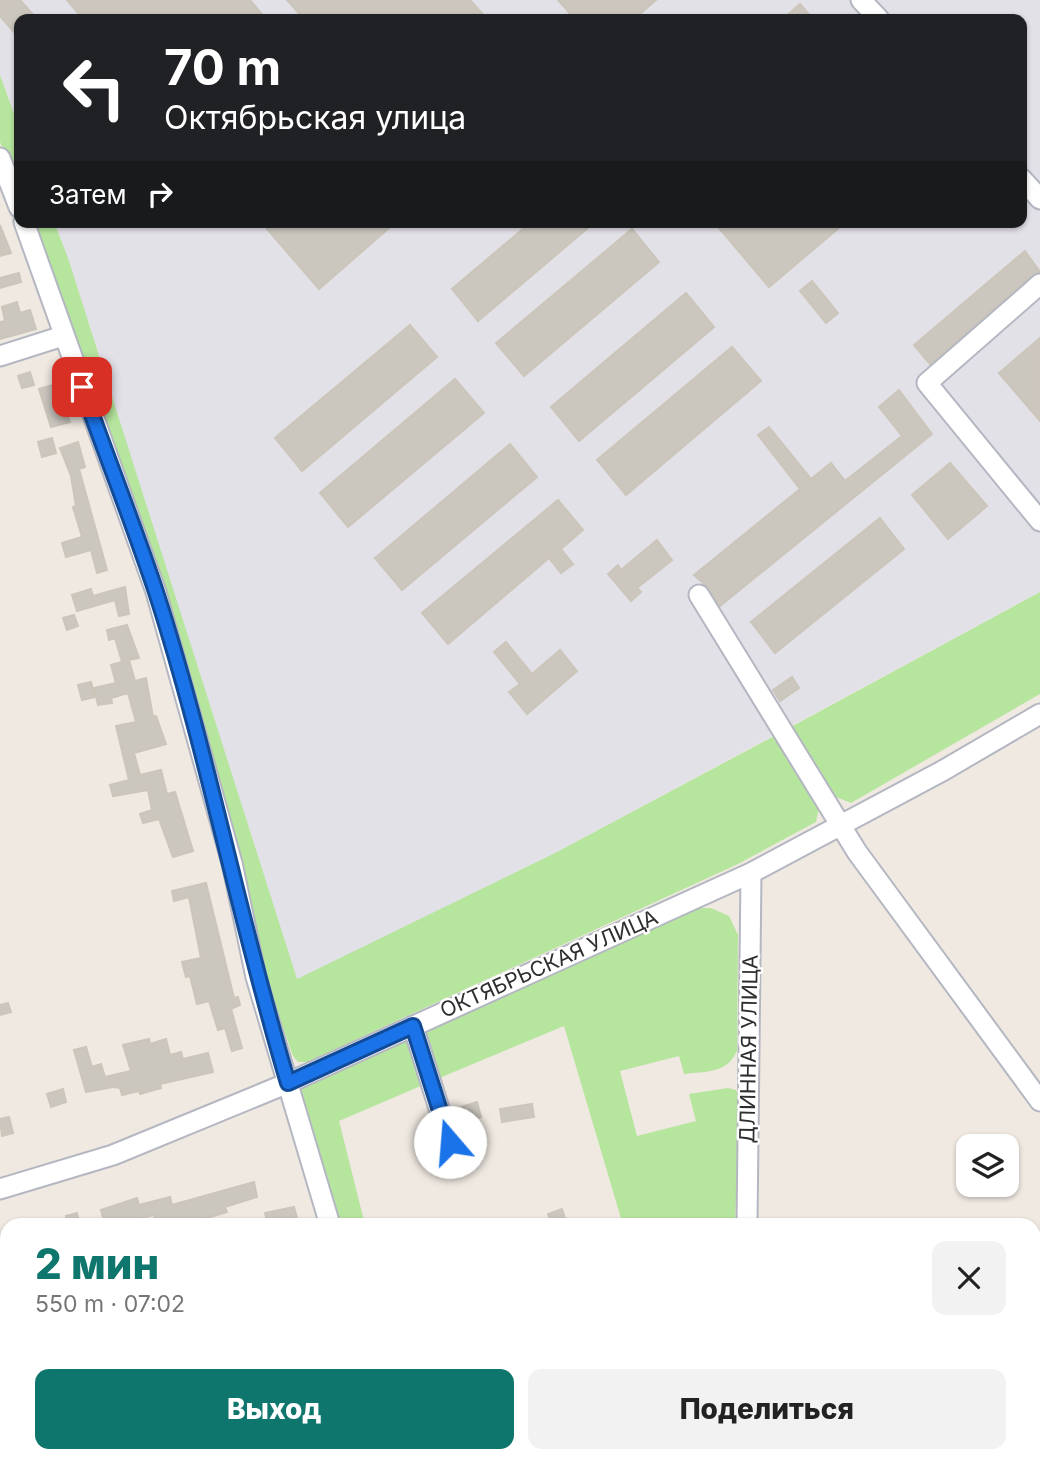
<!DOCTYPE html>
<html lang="ru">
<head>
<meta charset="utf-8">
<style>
  body { margin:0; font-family:Inter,sans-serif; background:#f2f2f2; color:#222; height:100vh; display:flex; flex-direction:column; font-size:26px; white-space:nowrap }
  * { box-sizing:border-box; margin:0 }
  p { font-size:23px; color:#767676 }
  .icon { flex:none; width:38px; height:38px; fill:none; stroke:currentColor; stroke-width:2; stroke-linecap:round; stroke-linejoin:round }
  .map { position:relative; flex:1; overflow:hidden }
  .details { position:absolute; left:0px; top:1218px; width:1041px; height:245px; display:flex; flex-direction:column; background:#fff; border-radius:21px 21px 0 0; box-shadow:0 2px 5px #0004 }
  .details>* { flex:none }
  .guide { position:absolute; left:14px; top:14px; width:1013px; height:214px; border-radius:14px; box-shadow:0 2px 5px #0004; background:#202124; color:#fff; overflow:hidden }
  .buttons { position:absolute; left:956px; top:1134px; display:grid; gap:14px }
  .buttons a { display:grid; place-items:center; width:63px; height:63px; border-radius:14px; background:#fff; box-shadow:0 2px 5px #0004; font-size:35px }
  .pin { position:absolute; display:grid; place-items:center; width:60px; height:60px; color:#fff; margin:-30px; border-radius:14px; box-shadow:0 4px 10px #0006 }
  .me { position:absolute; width:77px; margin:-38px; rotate:342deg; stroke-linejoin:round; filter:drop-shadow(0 0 5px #0008) }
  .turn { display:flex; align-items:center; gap:24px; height:147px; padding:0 35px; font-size:32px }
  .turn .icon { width:91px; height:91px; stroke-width:2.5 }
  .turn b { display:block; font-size:49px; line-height:60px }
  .then { display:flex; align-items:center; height:66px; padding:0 35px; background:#0003; gap:14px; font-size:26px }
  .round { display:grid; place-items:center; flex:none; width:74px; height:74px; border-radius:14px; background:#f2f2f2 }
  .overview { display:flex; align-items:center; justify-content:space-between; height:119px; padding:0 35px }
  h1 { font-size:42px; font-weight:800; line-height:52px; color:#0f766e }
  .button { display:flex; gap:14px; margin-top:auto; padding:14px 35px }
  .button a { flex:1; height:80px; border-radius:14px; background:#0f766e; color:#fff; font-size:28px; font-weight:800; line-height:80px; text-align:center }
  .button a+a { background:#f2f2f2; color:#222 }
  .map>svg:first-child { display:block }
  .industrial { fill:#e3e1e8 }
  .green { fill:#b6e59e }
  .building { fill:#cbc7bf; stroke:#cbc5ba; stroke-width:2 }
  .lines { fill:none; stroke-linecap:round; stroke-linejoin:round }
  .minor-casing { stroke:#b4b7c1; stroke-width:23 }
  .minor { stroke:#fff; stroke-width:19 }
  .route-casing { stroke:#114b97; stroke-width:18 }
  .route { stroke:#1a73e8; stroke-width:12 }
  .labels { text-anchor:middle; stroke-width:5; stroke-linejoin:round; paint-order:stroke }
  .street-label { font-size:21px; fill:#2e2e2e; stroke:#fff }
</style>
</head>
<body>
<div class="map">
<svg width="1040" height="1463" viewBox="0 0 1040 1463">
  <rect width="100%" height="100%" fill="#efe9e1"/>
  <path class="industrial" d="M0 0H1040V592L557 852 297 980 54 222H1022V19H19V128L0 75Z"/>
  <path class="green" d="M0 75 19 128V191L0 142Z
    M31 222H54L68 258 297 979 557 852 776 735 819 807 816 822 738 864 307 1062H298L293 1056 264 973 229 836Z
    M1040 592V694L851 803 831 795 789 728Z
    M700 908H711L729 916 738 935 737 1051C726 1074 707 1071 684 1074L679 1056 620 1071 637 1136 696 1121 689 1094 728 1088 736 1090 740 1097 735 1225H623L564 1026 437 1079 424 1035 428 1028Z
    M406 1037 423 1085 339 1121 365 1225H333L299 1096 303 1086Z
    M507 1456H714L713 1463H483Z"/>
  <path class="building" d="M0 0H20L37 19H19V38L0 16Z
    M67 0H250L266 19H83Z
    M287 0H470L487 19H304Z
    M558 0H656L634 19H575Z
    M800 4 813 19H783Z
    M261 222H396L319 289Z
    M531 222H595L478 321 452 289Z
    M714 222H846L769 287Z
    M0 225 11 253 0 256Z
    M632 229 659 262 524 376 496 343Z
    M1025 251 1040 272 1032 275 930 364 914 345Z
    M19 273 21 282 0 288V278Z
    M812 281 838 313 826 323 800 291Z
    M686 293 714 327 579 441 551 407Z
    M17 302 20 313 30 310 36 329 0 339V322L5 321 2 307Z
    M410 325 437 357 302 471 275 438Z
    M1040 338V421L999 373Z
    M732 347 761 381 626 495 597 460Z
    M30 372 34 385 22 388 18 376Z
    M455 379 484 413 348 527 320 493Z
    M56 384 70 422 51 427 39 389Z
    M899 390 932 434 720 606 709 588 694 575 800 489 758 435 769 427 811 479 831 463 845 481 902 436 879 407Z
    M52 438 56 453 42 457 38 442Z
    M78 442 85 467 79 469 107 570 97 573 91 550 66 557 62 543 82 537 73 507 76 506 71 476 60 448Z
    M510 444 537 477 402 590 375 558Z
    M950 463 987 506 948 539 912 495Z
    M558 500 583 530 561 549 573 564 561 573 549 558 448 644 422 613Z
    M880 518 904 549 775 653 751 622Z
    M657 540 672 560 637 588 641 592 631 601 608 574 618 565 621 570Z
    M125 587 129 614 119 616 115 600 77 611 72 595 91 589 93 596Z
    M74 615 78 626 67 630 63 618Z
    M127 625 139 658 129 660 135 681 146 678 153 717 156 716 166 744 134 753 140 775 161 770 167 794 175 792 193 851 173 857 159 819 143 823 140 814 152 810 148 790 113 796 110 785 129 780 116 726 136 722 128 693 111 698 112 703 98 705 94 688 116 683 111 665 122 662 115 638 109 640 107 630Z
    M506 642 532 674 560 650 577 671 527 714 509 692 520 684 494 652Z
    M792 677 799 688 780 701 773 690Z
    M91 682 95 697 82 700 78 685Z
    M206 883 234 998 238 997 240 1005 231 1009 242 1048 232 1051 225 1028 218 1030 209 1001 197 1004 190 976 186 977 182 962 201 958 189 897 174 901 172 891Z
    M8 1003 11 1012 0 1015V1005Z
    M149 1039 150 1044 166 1039 170 1055 181 1052 183 1059 208 1053 213 1072 160 1084 161 1088 140 1094 139 1091 122 1095 120 1088 113 1087 86 1092 74 1050 86 1047 92 1067 101 1064 105 1077 131 1071 123 1045Z
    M63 1089 66 1102 51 1107 47 1094Z
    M477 1102 481 1117 457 1125 452 1110Z
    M532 1104 534 1117 502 1122 500 1109Z
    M9 1117 13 1133 2 1136 0 1119Z
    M254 1182 257 1197 225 1207 227 1212 182 1225H167L166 1221 156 1224 154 1215 131 1221 132 1225H105L101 1210 137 1198 139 1205 170 1197 172 1205Z
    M294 1207 297 1218 281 1221 282 1225H268L265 1213Z
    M562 1209 567 1225H552L548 1214Z
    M77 1213 80 1225H68L66 1216Z"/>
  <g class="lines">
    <defs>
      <path id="minor" d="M861 0 879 19
        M0 158 19 207
        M1022 179 1040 199
        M24 222 156 592 232 863 256 977 330 1225
        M1040 284 927 383 1040 521
        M0 356 63 336
        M699 595 857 852 1040 1101
        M413 1026 456 1162
        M0 1189 113 1155 288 1083 751 873 944 770 1040 714
        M747 1225 751 873
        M0 1346 7 1369
        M34 1456 36 1463
        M389 1456 391 1463
        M723 1463 725 1456"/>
    </defs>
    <use href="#minor" class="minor-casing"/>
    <use href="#minor" class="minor"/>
  </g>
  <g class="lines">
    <defs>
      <path id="route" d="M82 387C106 455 133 523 156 592 208 753 239 920 288 1083L413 1026 450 1142"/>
    </defs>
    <use href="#route" class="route-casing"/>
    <use href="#route" class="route"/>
  </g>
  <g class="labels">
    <g class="street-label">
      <text transform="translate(549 964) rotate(-24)" y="7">ОКТЯБРЬСКАЯ УЛИЦА</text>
      <text transform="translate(749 1049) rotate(-89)" y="7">ДЛИННАЯ УЛИЦА</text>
    </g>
  </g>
</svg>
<div class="buttons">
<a><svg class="icon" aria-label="layers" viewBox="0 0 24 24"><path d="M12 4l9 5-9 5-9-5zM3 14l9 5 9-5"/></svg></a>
</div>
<div class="pin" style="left:82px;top:387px;background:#d93025"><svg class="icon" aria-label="arrive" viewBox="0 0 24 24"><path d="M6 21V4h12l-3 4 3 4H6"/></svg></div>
<svg class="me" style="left:450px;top:1142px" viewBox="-20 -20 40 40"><circle r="19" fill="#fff"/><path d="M0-13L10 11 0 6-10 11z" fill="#1a73e8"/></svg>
<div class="guide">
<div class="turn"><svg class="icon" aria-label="left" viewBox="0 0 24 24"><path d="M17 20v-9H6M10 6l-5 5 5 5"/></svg><div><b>70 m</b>Октябрьская улица</div></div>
<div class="then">Затем<svg class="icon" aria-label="right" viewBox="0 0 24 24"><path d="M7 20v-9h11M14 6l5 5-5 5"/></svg></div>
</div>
<section class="details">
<div class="overview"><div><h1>2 мин</h1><p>550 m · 07:02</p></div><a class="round"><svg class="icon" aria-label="close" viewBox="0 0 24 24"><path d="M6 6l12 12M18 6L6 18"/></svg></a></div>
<div class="button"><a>Выход</a><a>Поделиться</a></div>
</section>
</div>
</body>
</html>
